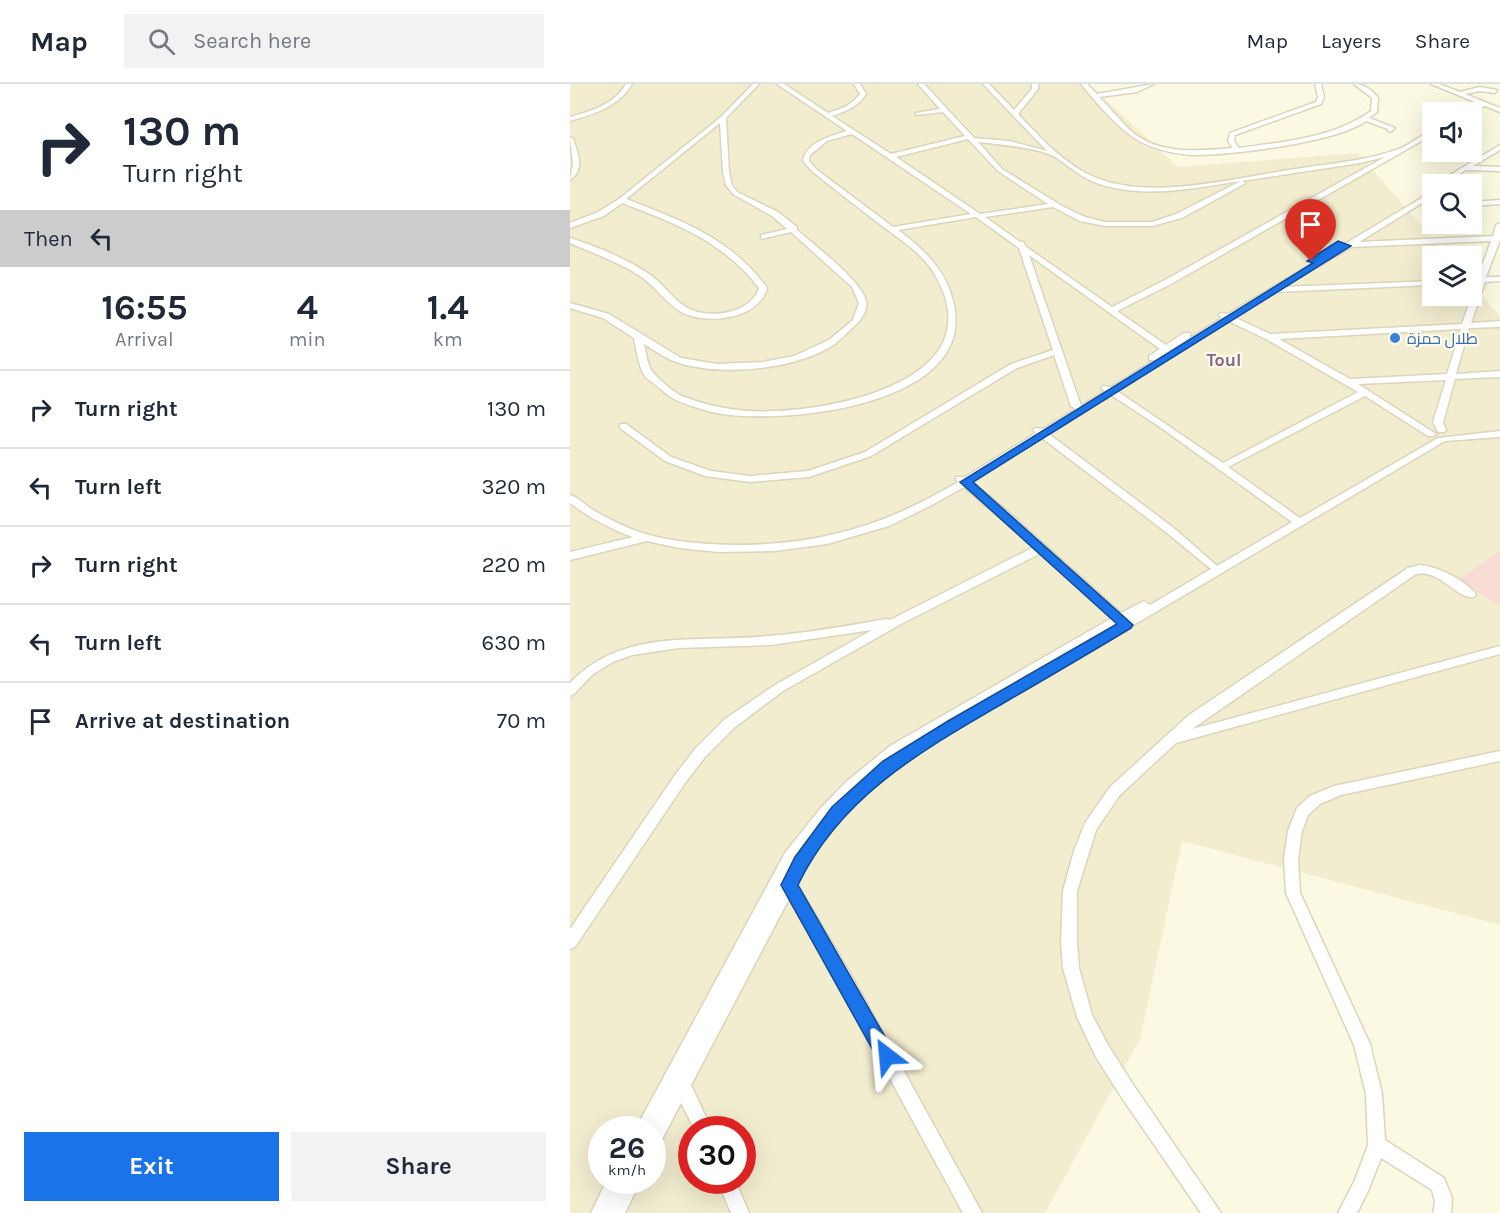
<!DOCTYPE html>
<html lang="en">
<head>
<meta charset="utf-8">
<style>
  body { margin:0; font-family:Karla,Cairo,sans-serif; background:#f2f2f3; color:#1f2937; height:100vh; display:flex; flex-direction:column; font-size:22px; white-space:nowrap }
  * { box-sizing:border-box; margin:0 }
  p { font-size:20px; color:#747a83 }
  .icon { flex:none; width:33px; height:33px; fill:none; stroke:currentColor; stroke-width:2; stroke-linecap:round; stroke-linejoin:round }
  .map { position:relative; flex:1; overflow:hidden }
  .side { display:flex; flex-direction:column; background:#fff; width:570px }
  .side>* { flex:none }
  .banner { background:#fff; color:#1f2937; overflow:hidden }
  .fabs { position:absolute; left:852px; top:18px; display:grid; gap:12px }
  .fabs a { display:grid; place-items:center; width:60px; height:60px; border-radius:0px; background:#fff; box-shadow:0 6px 24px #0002; font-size:30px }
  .speed { position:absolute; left:18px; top:1032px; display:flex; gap:12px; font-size:30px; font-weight:700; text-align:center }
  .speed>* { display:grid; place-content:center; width:78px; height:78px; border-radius:50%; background:#fff; box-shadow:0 6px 24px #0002; line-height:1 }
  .speed small { font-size:15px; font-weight:400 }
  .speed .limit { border:9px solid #d22; background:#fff; color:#111 }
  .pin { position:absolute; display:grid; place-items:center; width:51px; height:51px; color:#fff; margin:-62px -26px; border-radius:50% 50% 50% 0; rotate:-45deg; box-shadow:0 0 6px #0007 }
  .pin .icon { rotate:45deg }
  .me { position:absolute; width:66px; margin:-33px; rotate:331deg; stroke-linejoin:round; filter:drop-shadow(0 0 4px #0008) }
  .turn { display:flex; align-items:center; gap:21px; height:126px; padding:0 24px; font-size:27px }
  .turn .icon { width:78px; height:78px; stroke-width:2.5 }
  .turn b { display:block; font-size:42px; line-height:51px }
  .then { display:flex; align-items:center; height:57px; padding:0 24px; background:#0003; gap:12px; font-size:22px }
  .eta { display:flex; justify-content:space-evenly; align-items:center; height:102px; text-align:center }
  .eta b { font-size:36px; font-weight:700; line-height:42px }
  .cta { display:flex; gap:12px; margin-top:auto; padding:12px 24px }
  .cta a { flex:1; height:69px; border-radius:0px; background:#1a73e8; color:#fff; font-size:24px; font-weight:700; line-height:69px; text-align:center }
  .cta a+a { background:#f2f2f3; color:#1f2937 }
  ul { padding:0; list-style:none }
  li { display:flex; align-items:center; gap:18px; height:78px; padding:0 24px; border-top:2px solid #e0e1e3 }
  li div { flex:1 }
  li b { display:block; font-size:22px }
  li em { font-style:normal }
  header { display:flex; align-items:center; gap:36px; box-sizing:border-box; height:84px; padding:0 30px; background:#fff; border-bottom:2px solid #e0e1e3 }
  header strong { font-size:28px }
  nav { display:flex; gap:33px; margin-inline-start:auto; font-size:21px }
  .search { width:420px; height:54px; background:#f2f2f3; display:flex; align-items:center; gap:15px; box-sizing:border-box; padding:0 21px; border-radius:0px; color:#747a83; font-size:22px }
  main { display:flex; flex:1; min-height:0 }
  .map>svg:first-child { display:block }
  .residential { fill:#f2edcf; fill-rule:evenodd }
  .medical { fill:#f8dbd4 }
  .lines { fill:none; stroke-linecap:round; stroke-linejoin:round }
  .minor-casing { stroke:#dbd5bb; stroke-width:3 }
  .minor { fill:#fff; fill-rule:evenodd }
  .route { fill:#1a73e8; stroke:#114b97; stroke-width:1.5 }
  .shop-dot { fill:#3f7fe0; stroke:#fefce6; stroke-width:2 }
  .labels { text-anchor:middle; stroke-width:4.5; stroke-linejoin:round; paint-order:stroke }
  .far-shop-label { font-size:16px; fill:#366cbe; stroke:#fefce6; text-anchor:start }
  .far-quarter-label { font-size:18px; font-weight:bold; fill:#8c618c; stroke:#fefce6 }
</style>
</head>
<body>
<header>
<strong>Map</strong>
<div class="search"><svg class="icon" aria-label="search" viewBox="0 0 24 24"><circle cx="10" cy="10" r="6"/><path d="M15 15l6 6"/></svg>Search here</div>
<nav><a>Map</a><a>Layers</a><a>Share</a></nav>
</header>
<main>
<section class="side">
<div class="banner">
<div class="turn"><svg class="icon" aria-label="right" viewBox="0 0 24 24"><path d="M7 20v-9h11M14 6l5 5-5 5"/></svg><div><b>130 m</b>Turn right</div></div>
<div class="then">Then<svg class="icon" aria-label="left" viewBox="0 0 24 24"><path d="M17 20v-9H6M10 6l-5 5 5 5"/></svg></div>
</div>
<div class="eta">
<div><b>16:55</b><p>Arrival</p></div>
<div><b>4</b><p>min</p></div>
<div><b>1.4</b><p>km</p></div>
</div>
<ul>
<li><svg class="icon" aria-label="right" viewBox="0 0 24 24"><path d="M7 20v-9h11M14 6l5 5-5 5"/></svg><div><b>Turn right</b></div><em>130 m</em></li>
<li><svg class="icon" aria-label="left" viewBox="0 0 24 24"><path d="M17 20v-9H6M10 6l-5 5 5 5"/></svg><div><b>Turn left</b></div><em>320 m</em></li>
<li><svg class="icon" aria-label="right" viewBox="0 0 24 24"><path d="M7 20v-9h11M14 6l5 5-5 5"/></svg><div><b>Turn right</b></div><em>220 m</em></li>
<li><svg class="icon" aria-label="left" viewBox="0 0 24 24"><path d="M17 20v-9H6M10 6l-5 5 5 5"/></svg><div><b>Turn left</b></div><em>630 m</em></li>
<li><svg class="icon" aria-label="arrive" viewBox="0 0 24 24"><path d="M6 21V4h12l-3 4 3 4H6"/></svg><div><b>Arrive at destination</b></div><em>70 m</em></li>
</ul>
<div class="cta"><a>Exit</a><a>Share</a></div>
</section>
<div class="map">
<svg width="930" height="1129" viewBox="0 0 930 1129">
  <rect width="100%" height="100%" fill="#fbf9e1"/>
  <path class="residential" d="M0 0H519L608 83 788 69 878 172H862V212H902V200L930 232V841L612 757 570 955 475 1129H0ZM32 1046H82V1096H32ZM122 1046H172V1096H122Z"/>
  <path class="medical" d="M930 467V522L889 496Z"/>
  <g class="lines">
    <defs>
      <path id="minor" d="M56 0H62C49 23 24 30 0 37V33C21 27 45 20 56 0Z
        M183 0H189L156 34 159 88 162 101 167 108 208 128 227 143V146C245 162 291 196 296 217 299 229 287 240 279 247 275 251 270 256 265 260 226 286 150 293 106 278 95 274 84 266 74 260 76 269 78 284 84 290 91 297 103 308 112 312 141 324 176 329 206 327 279 324 428 290 362 186 350 168 332 157 315 144 291 126 267 107 243 88L233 77C236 58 261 52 277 47L207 0H214L258 29C271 25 282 21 290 10L284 0H290L296 10C288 23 276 27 262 32L321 70 395 52 373 28 346 31V29L370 25 348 0H354L404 54 439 57 477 67 413 0H419L444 26 462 5V0H468V5L448 30C469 52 492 78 520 91 575 118 660 95 719 86 754 80 792 78 826 66 839 62 850 51 862 47V51L601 200 547 227 596 261 614 249H620V253L602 265 652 234 649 231 650 229 658 230 860 109 862 108V113L789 158 923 152 926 141 930 139V156L916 193H930V197L915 198 901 239 930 237V243L899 244 886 290 930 287V293L885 295 873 338 876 346 874 348H868L863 338 876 296 788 300 866 350 864 352H858L795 312 658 383 730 434 868 354 930 347V353L875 357 352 666C324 685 297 707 273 731 256 749 238 778 227 800L280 889 412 1129H393L268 899 219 815 121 1001 142 1046H125L111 1019 88 1063 82 1066V1046H65L215 769 250 725 276 698 320 662 542 534 471 469 331 540 213 607 165 643 135 673 115 699 5 863 0 865V845L105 691 125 665 155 635 205 601 302 546 201 561 109 564 62 571 43 578 22 591 4 610 0 612V599C53 543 129 559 198 552 238 549 277 542 316 535L320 536 464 463 394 403 360 422 319 442 257 460 204 467 149 468 109 464 77 457 0 476V468L63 453C40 445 20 434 0 419V411C9 414 15 421 23 426 38 435 55 443 72 449 101 458 132 460 163 461 250 461 314 442 388 398L386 395 387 393H395L466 349 463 346 465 344 473 345 506 325 501 322 484 271 447 284 301 372 239 393 180 398 135 392 95 377 50 344V340H56L101 373 141 387 180 392 238 387 295 368 441 280 483 266 449 164 406 133 328 146C355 166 377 187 384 221 405 321 219 340 152 330 140 328 115 321 104 315 98 312 92 306 86 301 82 298 75 294 73 289 68 279 66 264 64 254L33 234 0 224V219L39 230 111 274 147 280 193 278 224 272 259 256 283 236 289 219 282 203 221 148 191 155V151L217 145 202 132 163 110 156 101 153 88 150 39 56 115C112 137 161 154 197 204 189 235 139 241 113 229 96 220 84 200 67 190 46 177 23 169 0 159V154C28 163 60 176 83 193 96 203 106 220 122 226 143 235 182 228 189 204 153 157 105 139 52 119L34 132 0 144V139L28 128 49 115 151 33ZM282 50 401 130 323 143 247 86 239 77 240 71 257 57ZM398 55 428 87 478 120 410 130 326 73ZM408 58C427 60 471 64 485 73 500 83 512 94 529 100 576 115 624 104 671 97L606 130 582 138H535L515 133 492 122 432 85ZM815 73 595 196 542 223 455 162 454 158H450L415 133 483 123 510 137 535 142H582L612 134 674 100 675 99 672 97 790 79ZM921 157 908 193 902 194V198H907L892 240 700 250 664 233 705 208 862 201V197L713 203 781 163ZM459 171 590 265 579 272V276H585L596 269 541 303 533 302 531 304 535 307 511 322ZM658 237 696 255 788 308 653 379 547 307ZM891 245 877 290 780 295 709 255ZM541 311 590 343 722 438 647 482 605 445 479 350ZM472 354 597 449 641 485 580 521 574 517 551 529 436 426 402 398Z
        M511 0H517L527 10 584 0 567 8 529 13C540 24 550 37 562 48 589 71 630 67 663 64L658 57 660 49 746 18 748 13 745 0H751L754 13 751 20 665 51 664 57 669 64C713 58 764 54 801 27L802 14 784 0C794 0 802 6 808 14L807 28 799 34 825 44 820 48 817 46 818 45 796 37C768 58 658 72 622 71 605 70 588 66 573 59 550 48 527 19 511 0Z
        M861 0H869L890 8 910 3 927 6 925 9 910 7 895 10 930 24V28L915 22 902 29 895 28 910 20Z
        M0 53 3 55C8 69 15 86 0 96L3 80Z
        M930 61V66L903 82 930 83V87L896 86 872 100H865Z
        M930 116V120L902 122V118Z
        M850 481C869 483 893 495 906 510L904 513C887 516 871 485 846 490L622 645 930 562V570L606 659 550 711 526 746 507 807V858L509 884 522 931 538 961 562 999 651 1129H631L550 1011 526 973 507 933 493 884 491 858 493 807 504 767 515 739 540 703 619 631 838 484Z
        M930 667V677L771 711 750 720 738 731 732 747 728 775 730 809 800 960 812 1010 815 1056 874 1094 882 1114 881 1129H863L865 1118 862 1106 811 1074 798 1107 787 1129H768L785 1096 798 1061 796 1010 784 961 716 809 714 775 718 747 727 724 740 712 764 702Z
        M37 1096H71L55 1129H21Z
        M147 1096H165L179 1129H161Z"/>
    </defs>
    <use href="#minor" class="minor-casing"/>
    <use href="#minor" class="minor"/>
  </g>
  <path class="route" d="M768 157 781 162 403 398 563 541 561 544C518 570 475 595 432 620 351 667 270 713 228 801L326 972 323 979 317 982 310 979 211 801 225 773 262 723 313 677 378 637 547 540 390 398 743 179 737 177Z"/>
  <circle class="shop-dot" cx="825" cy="254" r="6"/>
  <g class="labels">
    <g class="far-shop-label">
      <text x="837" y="260">طلال حمزة</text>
    </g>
    <g class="far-quarter-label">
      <text x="654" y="282">Toul</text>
    </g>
  </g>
</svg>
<div class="fabs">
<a><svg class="icon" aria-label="sound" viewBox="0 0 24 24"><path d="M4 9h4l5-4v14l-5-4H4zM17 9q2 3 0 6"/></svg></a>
<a><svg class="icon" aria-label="search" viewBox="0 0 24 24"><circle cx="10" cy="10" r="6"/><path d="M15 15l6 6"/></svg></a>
<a><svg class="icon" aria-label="layers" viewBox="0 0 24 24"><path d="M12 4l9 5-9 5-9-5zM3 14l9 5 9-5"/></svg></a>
</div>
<div class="speed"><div>26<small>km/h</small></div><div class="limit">30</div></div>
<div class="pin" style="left:741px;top:177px;background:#d93025"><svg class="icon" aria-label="arrive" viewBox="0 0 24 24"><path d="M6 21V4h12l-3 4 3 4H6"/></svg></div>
<svg class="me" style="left:317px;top:972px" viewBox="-20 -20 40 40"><path d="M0-17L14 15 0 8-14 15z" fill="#1a73e8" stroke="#fff" stroke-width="4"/></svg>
</div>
</main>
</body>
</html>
